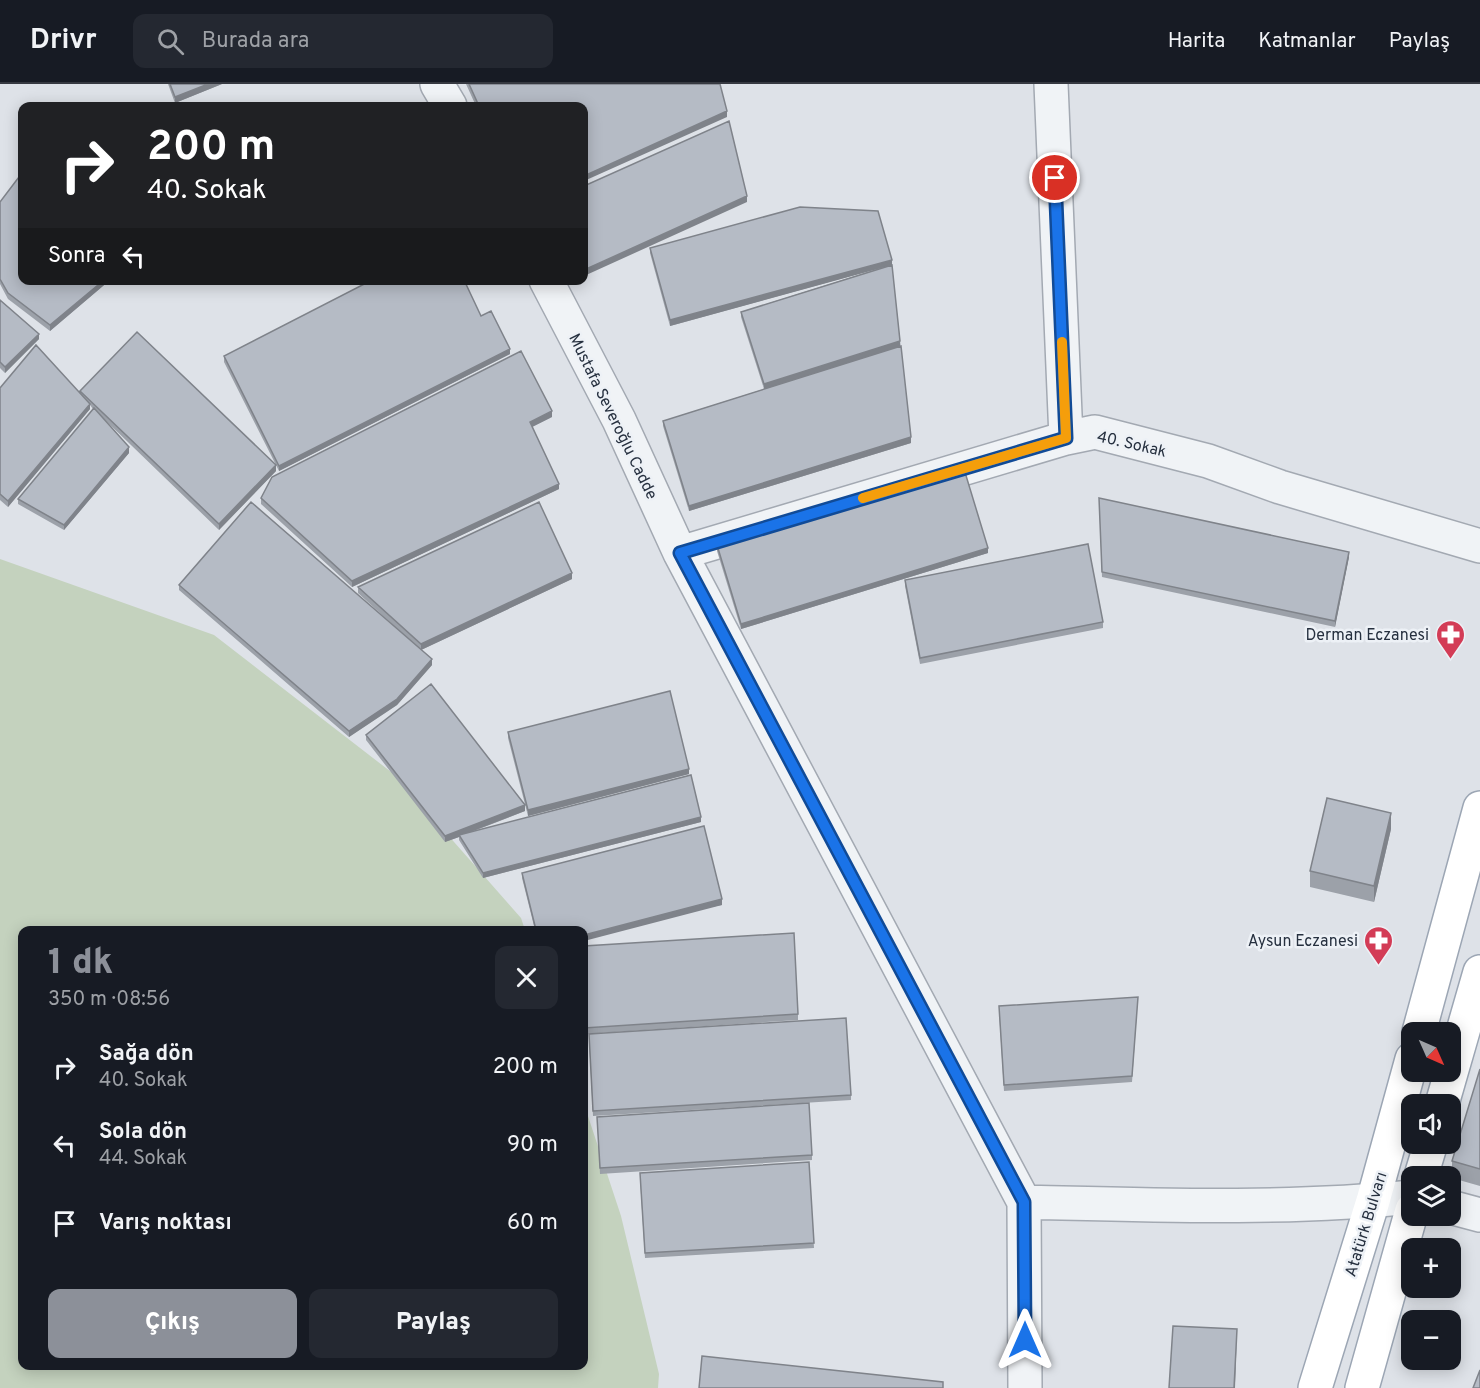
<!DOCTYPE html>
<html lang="tr">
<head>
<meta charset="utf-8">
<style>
  body { margin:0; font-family:Overpass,sans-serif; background:#242831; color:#f1f3f6; height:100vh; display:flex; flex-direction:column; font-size:22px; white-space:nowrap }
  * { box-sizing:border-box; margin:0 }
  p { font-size:20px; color:#9ea1a6 }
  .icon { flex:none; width:33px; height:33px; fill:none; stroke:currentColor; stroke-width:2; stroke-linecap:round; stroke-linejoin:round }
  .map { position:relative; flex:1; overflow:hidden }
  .sheet { position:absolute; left:18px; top:842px; width:570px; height:444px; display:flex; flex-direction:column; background:#171b24; border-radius:12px; box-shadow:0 3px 15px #0003 }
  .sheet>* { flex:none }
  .top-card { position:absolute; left:18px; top:18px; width:570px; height:183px; border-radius:12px; box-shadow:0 3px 15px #0003; background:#202124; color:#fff; overflow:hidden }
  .needle { width:39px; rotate:135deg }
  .tools { position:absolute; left:1401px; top:938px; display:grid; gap:12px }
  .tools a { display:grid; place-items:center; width:60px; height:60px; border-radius:12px; background:#171b24; box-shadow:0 3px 15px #0003; font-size:30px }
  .pin { position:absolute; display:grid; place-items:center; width:51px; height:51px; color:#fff; margin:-26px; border:3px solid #fff; border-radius:50%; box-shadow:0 2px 6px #0007 }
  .me { position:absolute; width:66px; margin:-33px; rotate:0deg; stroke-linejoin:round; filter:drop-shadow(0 0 4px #0008) }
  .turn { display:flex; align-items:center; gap:21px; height:126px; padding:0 30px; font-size:27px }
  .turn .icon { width:78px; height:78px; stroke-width:2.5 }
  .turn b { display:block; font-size:42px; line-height:51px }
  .then { display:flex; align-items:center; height:57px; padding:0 30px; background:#0003; gap:12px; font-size:22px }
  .round { display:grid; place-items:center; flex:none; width:63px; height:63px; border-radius:12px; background:#242831 }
  .headline { display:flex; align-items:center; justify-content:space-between; height:102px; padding:0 30px }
  h1 { font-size:36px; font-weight:800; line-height:45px; color:#8c9099 }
  .cta { display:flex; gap:12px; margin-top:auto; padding:12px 30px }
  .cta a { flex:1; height:69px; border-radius:12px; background:#8c9099; color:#fff; font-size:24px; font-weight:800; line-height:69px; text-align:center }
  .cta a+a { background:#242831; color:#f1f3f6 }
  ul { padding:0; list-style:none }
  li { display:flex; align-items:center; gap:18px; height:78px; padding:0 30px }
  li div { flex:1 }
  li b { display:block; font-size:22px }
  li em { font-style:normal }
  header { display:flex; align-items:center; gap:36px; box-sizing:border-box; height:84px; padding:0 30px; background:#171b24; border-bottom:2px solid #363941 }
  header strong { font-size:28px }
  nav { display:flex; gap:33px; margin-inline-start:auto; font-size:21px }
  .search { width:420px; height:54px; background:#242831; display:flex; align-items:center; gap:15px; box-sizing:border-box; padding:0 21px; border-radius:12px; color:#9ea1a6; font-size:22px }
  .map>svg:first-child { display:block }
  .green { fill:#c4d2be }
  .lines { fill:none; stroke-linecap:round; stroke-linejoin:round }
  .minor-casing { stroke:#a3a9b2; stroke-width:36 }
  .major-casing { stroke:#9ca6b4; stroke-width:36 }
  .minor { stroke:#f0f3f6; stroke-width:33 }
  .major { stroke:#fff; stroke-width:33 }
  .wall { fill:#9ca1a9 }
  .shaded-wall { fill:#7f838a }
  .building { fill:#b5bbc5; stroke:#7f838a; stroke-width:1.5 }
  .route-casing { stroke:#114b97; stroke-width:15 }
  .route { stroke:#1a73e8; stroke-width:10 }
  .slow { stroke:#f59e0b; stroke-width:10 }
  .labels { text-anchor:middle; stroke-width:5; stroke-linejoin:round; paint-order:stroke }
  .street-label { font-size:16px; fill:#26303f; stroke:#edf1f6 }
  .poi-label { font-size:16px; fill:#26303f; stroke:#edf1f6; text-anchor:end }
</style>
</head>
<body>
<header>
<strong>Drivr</strong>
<div class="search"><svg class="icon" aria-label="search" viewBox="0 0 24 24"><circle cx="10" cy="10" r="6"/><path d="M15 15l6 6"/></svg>Burada ara</div>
<nav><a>Harita</a><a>Katmanlar</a><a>Paylaş</a></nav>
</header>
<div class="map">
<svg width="1480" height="1304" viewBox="0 0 1480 1304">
  <rect width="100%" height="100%" fill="#dee2e8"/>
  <path class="green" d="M0 475 214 551 395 691 521 834 525 846H22V1281H584V1020L621 1132 659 1290 658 1304H0Z"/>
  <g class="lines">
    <defs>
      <path id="minor" d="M437 0 450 22
        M1051 0 1066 354
        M546 196 619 336 680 469 1024 1118 1025 1304
        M680 469 1066 354 1095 348 1208 377 1280 403 1480 462
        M1024 1118C1153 1121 1283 1126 1412 1113
        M1450 1123 1480 1131"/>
      <path id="major" d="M1419 948 1480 724
        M1442 1020 1480 888
        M1421 1092 1431 1059
        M1315 1304 1373 1117 1412 975
        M1362 1304 1412 1126"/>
    </defs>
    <use href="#minor" class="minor-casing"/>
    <use href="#major" class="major-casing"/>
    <use href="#minor" class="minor"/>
    <use href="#major" class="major"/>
  </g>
  <path class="wall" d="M168 0H222L175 19Z
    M466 0H720L727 33 584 22H476Z
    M0 118 110 196 50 247 8 215 0 200Z
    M650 164 892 181 911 359 689 427 663 342V337L764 305 741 233V228L880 184 670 242 650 169Z
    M0 216 39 255 5 289 0 284Z
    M481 232 510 270 279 387 224 278V272Z
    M0 304 80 310V307L276 387 219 446 102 333 129 369 64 446 18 420V415L93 325 90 321V325L8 423 0 416Z
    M552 333 532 343 559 405 352 503 261 420V414Z
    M1099 414 1349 473 1335 543 1102 493Z
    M717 461 988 469 741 545 717 467Z
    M572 495 421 566 432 581 397 621 349 653 179 506V501L415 561 358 509V503Z
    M905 496 1103 538V544L920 580 905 502Z
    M508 648 689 690 528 732 508 654Z
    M366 651 525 727 474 747 701 738 483 794 459 756V753L445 758 366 656Z
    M1391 745 1374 818 1310 803V787Z
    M522 789 722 821 584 846H535L522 794Z
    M584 862 798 930V936L584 950Z
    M1138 913 1132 998 1004 1007 999 927Z
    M589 956 851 1011V1016L593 1032Z
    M1480 985V1102L1452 1094V1077Z
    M597 1033 812 1071V1076L600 1090Z
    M809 1078 814 1164 645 1174 640 1095Z"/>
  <path class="shaded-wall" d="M208 0H222L175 19V13Z
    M727 27V33L584 97V92Z
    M747 112V118L584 192V186Z
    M892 176V181L670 242V236Z
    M104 196H110L50 247V241Z
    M563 196H573L563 201Z
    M39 250V255L5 289V283Z
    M900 257V263L764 306V300Z
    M510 265V270L279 387V382Z
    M90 320V325L8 423V417Z
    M552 327V333L530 344V338Z
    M911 353V359L689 427V422Z
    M129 363V369L64 446V441Z
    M276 381V387L219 446V440Z
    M559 400V405L352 503V497Z
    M988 464V469L741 545V540Z
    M1349 468V473L1335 543V537Z
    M572 489V495L421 566V560Z
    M432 575V581L397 621 349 653V647Z
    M689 685V690L528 732V726Z
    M525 721V727L460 752 459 751V753L445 758V752Z
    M1391 729V745L1374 818V802Z
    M701 733V738L483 794V789Z
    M722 815V821L584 857V851Z
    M1237 1245 1235 1304H1234Z"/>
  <path class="building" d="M170 0H208L175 13Z
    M469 0H720L727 27 584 92V22H479Z
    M729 37 747 112 584 186V102Z
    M22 89V196H104L50 241 8 209 0 195V118Z
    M800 123 878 127 892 176 670 236 650 164Z
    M892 181 900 257 764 300 741 228Z
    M372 196H464L481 232 491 227 510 265 279 382 224 272Z
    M0 216 39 250 5 283 0 278Z
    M137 248 276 381 219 440 80 307Z
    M36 261 90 320 8 417 0 410V304Z
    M901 262 911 353 689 422 663 337Z
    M521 267 552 327 530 338 559 400 352 497 261 414 272 393Z
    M94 324 129 363 64 441 18 415Z
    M964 385 988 464 741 540 717 461Z
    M1099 414 1349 468 1335 537 1102 488Z
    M251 418 432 575 397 615 349 647 179 501Z
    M539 418 572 489 421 560 358 503Z
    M1088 460 1103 538 920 574 905 496Z
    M431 600 525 721 445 752 366 651Z
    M670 607 689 685 528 726 508 648Z
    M691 691 701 733 483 789 459 751Z
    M1327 714 1391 729 1374 802 1310 787Z
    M704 742 722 815 584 851V846H536L522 789Z
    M794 849 798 930 584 944V862Z
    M1138 913 1132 992 1004 1001 999 922Z
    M846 934 851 1011 593 1027 589 950Z
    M1480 985V1085L1452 1077Z
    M809 1019 812 1071 600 1084 597 1033Z
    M809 1078 814 1159 645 1169 640 1089Z
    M1173 1242 1237 1245 1234 1304H1169Z
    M702 1272 943 1298V1304H699Z
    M1480 1286V1304H1473Z"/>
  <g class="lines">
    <defs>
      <path id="route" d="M1025 1256 1024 1118 680 469 1066 354 1055 94"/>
    </defs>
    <use href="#route" class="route-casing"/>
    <use href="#route" class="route"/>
    <path class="slow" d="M863 414 1066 354 1062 258"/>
  </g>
  <defs>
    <symbol id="pharmacy-pin" viewBox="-11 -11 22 30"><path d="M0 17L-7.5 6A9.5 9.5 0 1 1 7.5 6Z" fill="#d33c56" stroke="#edf1f6"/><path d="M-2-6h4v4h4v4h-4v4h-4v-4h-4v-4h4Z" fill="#fff"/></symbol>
  </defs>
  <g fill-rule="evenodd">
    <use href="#pharmacy-pin" x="1434" y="534" width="33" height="45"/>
    <use href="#pharmacy-pin" x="1362" y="840" width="33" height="45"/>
  </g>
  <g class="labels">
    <g class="street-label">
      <text transform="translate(614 332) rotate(64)" y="6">Mustafa Severoğlu Cadde</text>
      <text transform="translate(1132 359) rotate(13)" y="6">40. Sokak</text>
      <text transform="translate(1365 1140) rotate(-73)" y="6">Atatürk Bulvarı</text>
    </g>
    <g class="poi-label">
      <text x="1429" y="556">Derman Eczanesi</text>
      <text x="1358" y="862">Aysun Eczanesi</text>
    </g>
  </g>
</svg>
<div class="tools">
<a><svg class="needle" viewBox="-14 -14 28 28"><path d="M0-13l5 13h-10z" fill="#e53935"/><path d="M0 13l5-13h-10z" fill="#9ea1a6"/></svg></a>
<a><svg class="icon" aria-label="sound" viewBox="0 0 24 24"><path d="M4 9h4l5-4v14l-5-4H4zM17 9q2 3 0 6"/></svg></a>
<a><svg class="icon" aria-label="layers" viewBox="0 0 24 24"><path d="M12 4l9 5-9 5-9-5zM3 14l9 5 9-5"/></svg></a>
<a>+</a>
<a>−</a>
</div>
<div class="pin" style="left:1055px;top:94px;background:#d93025"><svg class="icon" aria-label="arrive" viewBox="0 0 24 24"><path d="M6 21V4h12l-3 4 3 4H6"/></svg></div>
<svg class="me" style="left:1025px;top:1256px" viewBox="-20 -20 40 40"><path d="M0-17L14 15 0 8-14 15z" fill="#1a73e8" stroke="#fff" stroke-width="4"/></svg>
<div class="top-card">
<div class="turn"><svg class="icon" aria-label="right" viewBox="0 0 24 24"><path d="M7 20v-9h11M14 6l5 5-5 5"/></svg><div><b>200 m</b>40. Sokak</div></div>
<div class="then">Sonra<svg class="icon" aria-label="left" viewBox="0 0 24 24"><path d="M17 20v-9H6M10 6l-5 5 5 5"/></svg></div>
</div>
<section class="sheet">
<div class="headline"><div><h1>1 dk</h1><p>350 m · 08:56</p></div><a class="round"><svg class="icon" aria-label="close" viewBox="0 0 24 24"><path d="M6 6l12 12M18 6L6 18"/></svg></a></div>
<ul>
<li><svg class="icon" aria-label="right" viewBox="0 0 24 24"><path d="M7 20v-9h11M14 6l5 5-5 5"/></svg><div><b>Sağa dön</b><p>40. Sokak</p></div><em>200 m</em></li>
<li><svg class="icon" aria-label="left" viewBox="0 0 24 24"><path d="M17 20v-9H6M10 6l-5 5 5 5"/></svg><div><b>Sola dön</b><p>44. Sokak</p></div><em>90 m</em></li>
<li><svg class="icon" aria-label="arrive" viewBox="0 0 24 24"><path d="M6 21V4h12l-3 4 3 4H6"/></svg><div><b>Varış noktası</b></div><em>60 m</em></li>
</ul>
<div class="cta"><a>Çıkış</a><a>Paylaş</a></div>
</section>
</div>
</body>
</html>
